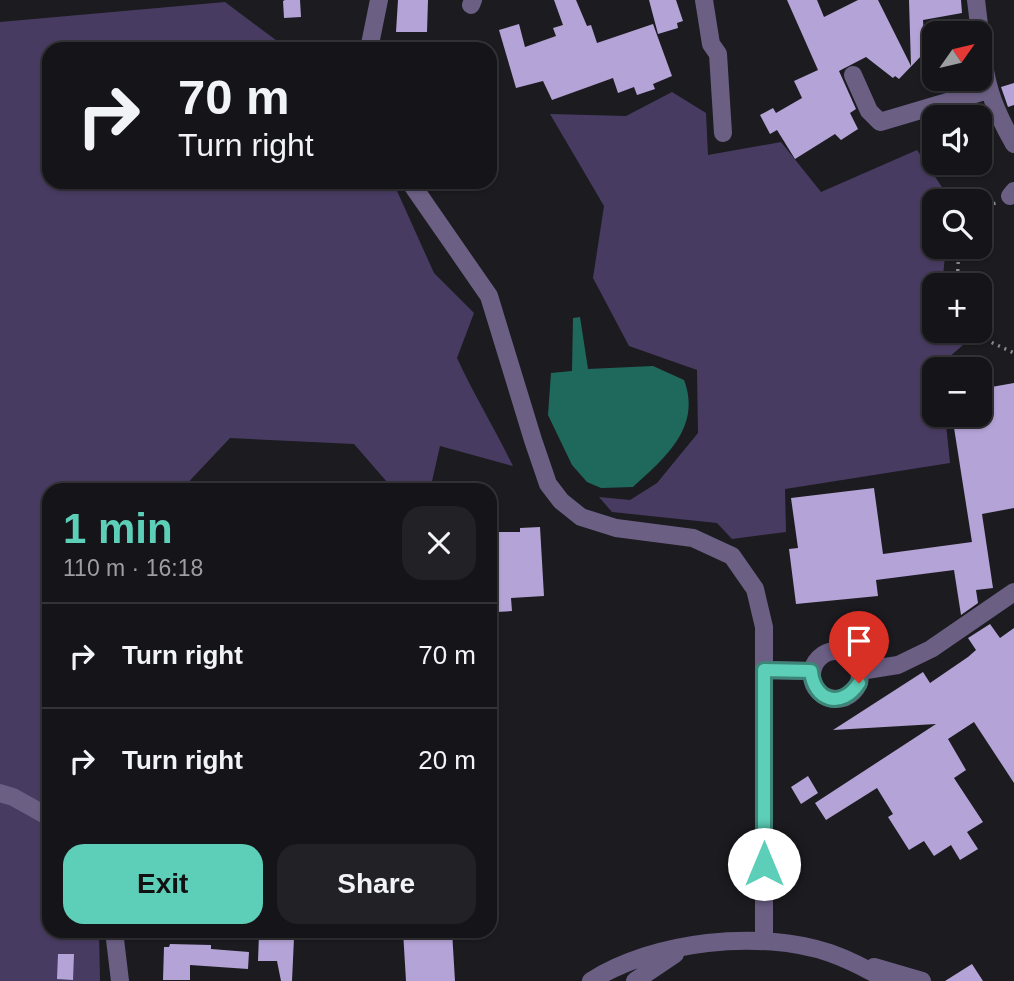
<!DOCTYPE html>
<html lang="en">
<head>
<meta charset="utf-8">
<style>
  body { margin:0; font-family:Arial,sans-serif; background:#222125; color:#f1f3f6; height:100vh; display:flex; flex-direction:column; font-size:26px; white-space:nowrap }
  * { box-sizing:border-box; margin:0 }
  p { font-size:23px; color:#9d9ea2 }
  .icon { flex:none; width:38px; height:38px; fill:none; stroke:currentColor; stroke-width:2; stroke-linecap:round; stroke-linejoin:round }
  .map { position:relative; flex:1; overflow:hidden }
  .sheet { position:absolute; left:42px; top:483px; width:455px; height:455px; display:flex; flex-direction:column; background:#151418; border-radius:21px; box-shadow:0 2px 5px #0004,0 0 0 2px #343337 }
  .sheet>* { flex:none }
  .banner { position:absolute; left:42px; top:42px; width:455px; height:147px; border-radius:21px; box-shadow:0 2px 5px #0004,0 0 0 2px #343337; background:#151418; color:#f1f3f6; overflow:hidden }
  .needle { width:46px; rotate:56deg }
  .controls { position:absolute; left:922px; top:21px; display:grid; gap:14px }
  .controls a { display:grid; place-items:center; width:70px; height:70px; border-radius:14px; background:#151418; box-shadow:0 2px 5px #0004,0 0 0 2px #343337; font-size:35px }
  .pin { position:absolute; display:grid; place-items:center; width:60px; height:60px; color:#fff; margin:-72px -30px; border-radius:50% 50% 50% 0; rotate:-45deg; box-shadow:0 0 7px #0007 }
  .pin .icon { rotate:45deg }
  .me { position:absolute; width:77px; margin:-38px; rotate:0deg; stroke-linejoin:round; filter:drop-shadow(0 0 5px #0008) }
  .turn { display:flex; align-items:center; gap:24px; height:147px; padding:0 21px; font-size:32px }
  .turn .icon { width:91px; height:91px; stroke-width:2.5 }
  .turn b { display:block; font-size:49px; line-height:60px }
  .round { display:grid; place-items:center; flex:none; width:74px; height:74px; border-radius:21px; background:#222125 }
  .overview { display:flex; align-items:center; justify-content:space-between; height:119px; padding:0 21px }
  h1 { font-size:42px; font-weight:600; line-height:52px; color:#5dceb8 }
  .action { display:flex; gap:14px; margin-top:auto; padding:14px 21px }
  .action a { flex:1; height:80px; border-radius:21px; background:#5dceb8; color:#111; font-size:28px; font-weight:600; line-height:80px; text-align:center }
  .action a+a { background:#222125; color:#f1f3f6 }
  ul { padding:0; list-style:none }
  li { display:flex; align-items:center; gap:21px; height:105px; padding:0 21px; border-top:2px solid #343337 }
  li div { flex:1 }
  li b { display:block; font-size:26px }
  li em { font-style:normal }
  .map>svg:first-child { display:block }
  .green { fill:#483b61 }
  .water { fill:#1f695c }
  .building { fill:#b4a3d6 }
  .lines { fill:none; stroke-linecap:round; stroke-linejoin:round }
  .path { stroke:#8a898e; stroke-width:3.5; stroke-dasharray:2 5; stroke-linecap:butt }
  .minor { stroke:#6b5f84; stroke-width:18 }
  .route-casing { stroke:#3c8678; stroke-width:18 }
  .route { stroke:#5dceb8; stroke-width:12 }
</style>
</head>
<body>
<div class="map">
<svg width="1014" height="981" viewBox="0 0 1014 981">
  <rect width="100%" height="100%" fill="#1c1b20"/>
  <path class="green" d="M225 2 288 49H49V182H393L434 273 474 313 457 358C474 395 495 429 513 466L440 446 430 490H394L354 444 230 438 181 490H49V931H99L100 981H0V22Z
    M672 92 706 113 708 155 781 142 821 192 917 150 950 199V201H934V247H946L942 285H934V331H957L963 345 940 365V369H934V415H945L950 463 785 489 786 532 732 539 717 523 612 512 599 497 630 500 657 483 698 433 697 370 629 346 593 278 604 206 550 114 626 116Z"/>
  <path class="water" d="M580 317 588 369 653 366 684 380C702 427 665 458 633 487L601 488 587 482 572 465 548 415 551 373 572 371 573 318Z"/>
  <path class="building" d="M285 0H300L301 17 284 18 283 1Z
    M398 0H428L427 32H396Z
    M554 0H576L587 26 591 25 597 43 653 24 672 76 653 84 655 89 637 95 634 87 618 93 613 78 552 100 543 81 516 88 499 30 519 24 525 47 556 36 553 28 563 25Z
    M649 0H676L683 21 677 23 678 28 658 34Z
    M787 0H817L824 17 858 0H878L911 66 909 0H961L962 13 923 20 925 52 899 79 895 76 893 78 866 57 839 71 856 109 850 113 858 129 841 140 835 134 795 159 777 130 770 134 760 115 773 108 776 113 802 98 794 81 818 70Z
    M940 79H973L974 82 943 91Z
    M1014 83V105L1008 107 1001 87Z
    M982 104 986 114 977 117H950L949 113Z
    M1014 383V508L982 514 993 588 976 590 978 603 961 615 954 570 876 580 878 596 796 604 789 549 798 548 791 498 874 488 883 554 972 542 952 415H980V389Z
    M540 527 544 596 511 598 512 611 496 612 495 596H490V532H520V528Z
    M990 624 1000 638 1014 628V783L974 722 948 739 966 770 954 778 983 822 967 832 978 849 960 860 951 845 934 856 924 841 909 850 888 817 893 814 877 788 826 820 815 803 936 724 833 730 923 672 930 683 968 657 976 650 968 638Z
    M808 776 818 793 801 804 791 787Z
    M403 931H452L455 981H406Z
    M259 933H277V938H294L292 981H281L277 961H258Z
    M170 944 211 945V949L249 952 248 969 190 965V980H163L164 947H169Z
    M58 954H74L73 980 57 979Z
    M972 964 983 981H945Z"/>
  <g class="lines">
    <path class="path" d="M980 207 996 203
      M957 285 959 247
      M975 331 978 336 1014 353"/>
    <path class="minor" d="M704 0 711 44 718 54 723 133
      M976 0 980 33
      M471 5 473 0
      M980 37C985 82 991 104 1014 144
      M369 49 379 0
      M853 75 869 111 880 122 988 90
      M410 182 489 296 533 440 548 484 561 501 581 517 616 528 693 538 732 556 755 589 764 627V941
      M1010 196 1014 191
      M812 675a24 24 0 1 1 48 0a24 24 0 1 1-48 0Z
      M764 670 811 671
      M860 671 898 665 931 649 1014 592
      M0 793 13 797 49 817
      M114 931 120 981
      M874 967 922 981
      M591 981C653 941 760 929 830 953 850 960 869 970 888 981
      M635 981 675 954"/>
  </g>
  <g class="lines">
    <defs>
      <path id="route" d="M764 864V670L811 671C814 702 842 709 859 683"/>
    </defs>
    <use href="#route" class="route-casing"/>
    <use href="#route" class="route"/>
  </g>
</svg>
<div class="controls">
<a><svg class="needle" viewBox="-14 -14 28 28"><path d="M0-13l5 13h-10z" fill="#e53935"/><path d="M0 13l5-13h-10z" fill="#9d9ea2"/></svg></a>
<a><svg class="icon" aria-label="sound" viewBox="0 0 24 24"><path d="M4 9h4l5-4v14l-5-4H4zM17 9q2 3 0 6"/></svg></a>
<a><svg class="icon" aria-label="search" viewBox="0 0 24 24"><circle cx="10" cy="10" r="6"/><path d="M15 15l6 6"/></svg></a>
<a>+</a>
<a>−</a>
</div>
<div class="pin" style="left:859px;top:683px;background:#d93025"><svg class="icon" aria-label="arrive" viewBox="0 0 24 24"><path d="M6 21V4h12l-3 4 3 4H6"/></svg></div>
<svg class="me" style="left:764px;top:864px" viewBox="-20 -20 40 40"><circle r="19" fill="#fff"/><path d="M0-13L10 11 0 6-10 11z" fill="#5dceb8"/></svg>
<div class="banner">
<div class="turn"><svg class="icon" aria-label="right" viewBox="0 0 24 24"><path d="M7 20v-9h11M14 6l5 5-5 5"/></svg><div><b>70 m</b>Turn right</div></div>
</div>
<section class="sheet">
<div class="overview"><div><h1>1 min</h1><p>110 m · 16:18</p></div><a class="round"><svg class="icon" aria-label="close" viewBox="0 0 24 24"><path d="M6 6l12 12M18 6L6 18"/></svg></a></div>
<ul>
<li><svg class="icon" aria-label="right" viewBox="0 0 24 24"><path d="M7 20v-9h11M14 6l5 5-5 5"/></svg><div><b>Turn right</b></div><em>70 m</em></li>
<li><svg class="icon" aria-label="right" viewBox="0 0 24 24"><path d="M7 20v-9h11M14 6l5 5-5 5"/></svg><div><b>Turn right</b></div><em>20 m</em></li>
</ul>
<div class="action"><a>Exit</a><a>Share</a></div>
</section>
</div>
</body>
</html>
